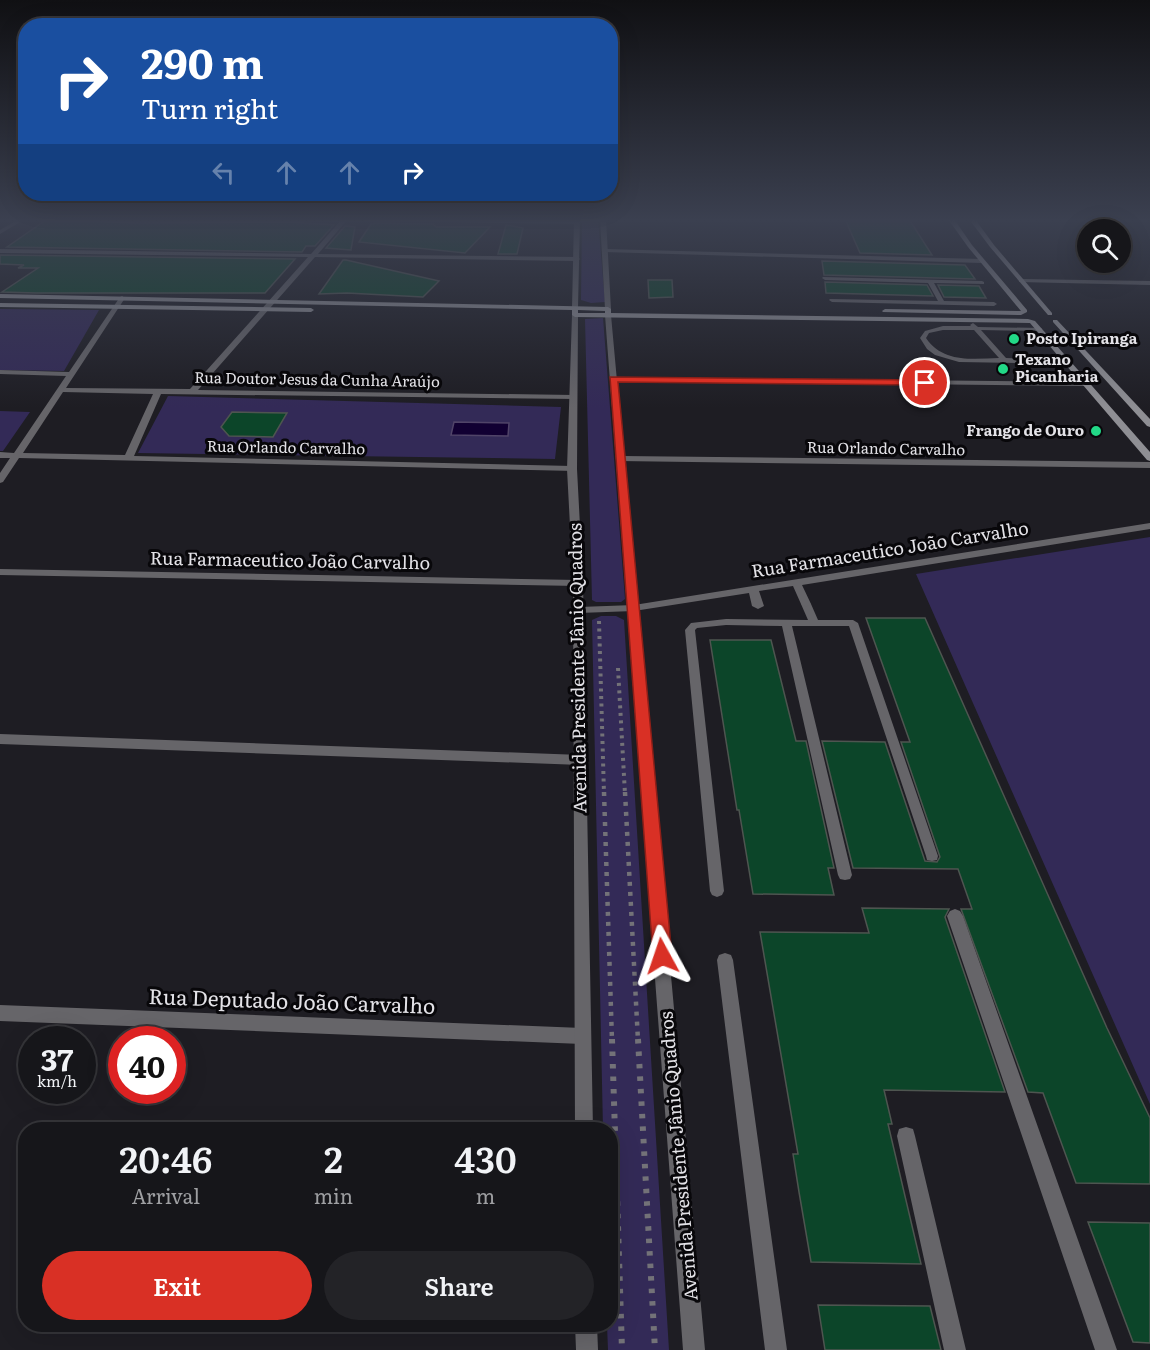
<!DOCTYPE html>
<html lang="en">
<head>
<meta charset="utf-8">
<style>
  body { margin:0; font-family:Literata,serif; background:#232327; color:#f1f3f6; height:100vh; display:flex; flex-direction:column; font-size:22px; white-space:nowrap }
  * { box-sizing:border-box; margin:0 }
  p { font-size:20px; color:#9e9fa2 }
  .icon { flex:none; width:33px; height:33px; fill:none; stroke:currentColor; stroke-width:2; stroke-linecap:round; stroke-linejoin:round }
  .map { position:relative; flex:1; overflow:hidden }
  .drawer { position:absolute; left:18px; top:1122px; width:600px; height:210px; display:flex; flex-direction:column; background:#16161a; border-radius:24px; box-shadow:0 6px 24px #0002,0 0 0 2px #353539 }
  .drawer>* { flex:none }
  .guide { position:absolute; left:18px; top:18px; width:600px; height:183px; border-radius:24px; box-shadow:0 6px 24px #0002,0 0 0 2px #353539; background:#1a4fa0; color:#fff; overflow:hidden }
  .tools { position:absolute; left:1077px; top:219px; display:grid; gap:12px }
  .tools a { display:grid; place-items:center; width:54px; height:54px; border-radius:50%; background:#16161a; box-shadow:0 6px 24px #0002,0 0 0 2px #353539; font-size:30px }
  .speed { position:absolute; left:18px; top:1026px; display:flex; gap:12px; font-size:30px; font-weight:700; text-align:center }
  .speed>* { display:grid; place-content:center; width:78px; height:78px; border-radius:50%; background:#16161a; box-shadow:0 6px 24px #0002,0 0 0 2px #353539; line-height:1 }
  .speed small { font-size:15px; font-weight:400 }
  .speed .limit { border:9px solid #d22; background:#fff; color:#111 }
  .pin { position:absolute; display:grid; place-items:center; width:51px; height:51px; color:#fff; margin:-26px; border:3px solid #fff; border-radius:50%; box-shadow:0 2px 6px #0007 }
  .me { position:absolute; width:66px; margin:-33px; rotate:355deg; stroke-linejoin:round; filter:drop-shadow(0 0 4px #0008) }
  .turn { display:flex; align-items:center; gap:21px; height:126px; padding:0 24px; font-size:27px }
  .turn .icon { width:78px; height:78px; stroke-width:2.5 }
  .turn b { display:block; font-size:42px; line-height:51px }
  .lanes { display:flex; align-items:center; height:57px; padding:0 24px; background:#0003; justify-content:center; gap:30px; direction:ltr }
  .lanes .off { opacity:.35 }
  .eta { display:flex; justify-content:space-evenly; align-items:center; height:102px; text-align:center }
  .eta b { font-size:36px; font-weight:600; line-height:42px }
  .primary-button { display:flex; gap:12px; margin-top:auto; padding:12px 24px }
  .primary-button a { flex:1; height:69px; border-radius:36px; background:#d93025; color:#fff; font-size:24px; font-weight:600; line-height:69px; text-align:center }
  .primary-button a+a { background:#232327; color:#f1f3f6 }
  .map>svg:first-child { display:block }
  .green { fill:#332a57 }
  .water { fill:#110032; stroke:#504468; stroke-width:1.5 }
  .building { fill:#0c4529; stroke:#4e5550; stroke-width:1.5 }
  .lines { fill:none; stroke-linecap:round; stroke-linejoin:round }
  .path-far2 { stroke:#737278; stroke-width:4; stroke-dasharray:3 4.5; stroke-linecap:butt }
  .path-far1 { stroke:#737278; stroke-width:4.5; stroke-dasharray:4 6; stroke-linecap:butt }
  .path { stroke:#737278; stroke-width:6; stroke-dasharray:4.5 8; stroke-linecap:butt }
  .service { fill:#666569; fill-rule:evenodd }
  .minor { fill:#666569; fill-rule:evenodd }
  .tertiary { fill:#666569; fill-rule:evenodd }
  .secondary { fill:#8f8f94; fill-rule:evenodd }
  .route { fill:#d93025; stroke:#8d1f18; stroke-width:1.5 }
  .poi-dot { fill:#22d887; stroke:#08070a; stroke-width:2 }
  .labels { text-anchor:middle; stroke-width:6; stroke-linejoin:round; paint-order:stroke }
  .far-poi-label { font-size:15px; font-weight:bold; fill:#e3e2e7; stroke:#08070a; text-anchor:start }
  .far-street-label { font-size:15px; fill:#e3e2e7; stroke:#08070a }
  .street-label { font-size:18px; fill:#e3e2e7; stroke:#08070a }
  .near-street-label { font-size:21px; fill:#e3e2e7; stroke:#08070a }
</style>
</head>
<body>
<div class="map">
<svg width="1150" height="1350" viewBox="0 0 1150 1350">
  <rect width="100%" height="100%" fill="#1e1d23"/>
  <path class="green" d="M582 219H598L605 302 591 303 581 300Z
    M0 309 99 310 64 371 0 370Z
    M603 318 625 599 621 602H596L592 600 585 319Z
    M168 396 561 407 555 459 138 453Z
    M0 411 30 412 3 451H0Z
    M1150 537V1104L916 574Z
    M601 616H616L624 620 669 1350H608L607 1325 610 1324V1130L603 1129 592 620Z"/>
  <path class="water" d="M454 422 509 423 508 436 451 435Z"/>
  <path class="building" d="M845 219H909L932 255 860 253Z
    M46 220 139 223 290 222 334 225 315 246H306L302 252 7 247Z
    M376 223 433 224 436 227H490L465 253 359 242 371 224Z
    M506 225 523 228 517 254H498Z
    M345 226 355 227 351 250 326 248Z
    M0 255 295 259 265 293H36L2 292 38 268H18L24 265 0 264Z
    M343 260H346L439 281 423 297 347 293 319 294Z
    M822 261 965 265 975 279 824 275Z
    M648 280H672L673 297 649 298Z
    M825 282 927 285 933 296 826 293Z
    M938 285 979 286 986 298 944 297Z
    M232 412 287 413 273 437 229 436 221 427Z
    M866 618H925L1107 1028 1150 1118V1184L1076 1183 1043 1093 1028 1092 961 909H972L958 869 853 868 822 741 885 742 925 861 937 862 940 857 901 742H910Z
    M710 640H771L796 741H806L834 868H828L834 895 753 894 739 810H737Z
    M862 908 949 909 945 917 1005 1092 884 1090 892 1124H888L921 1264 811 1262 799 1192 793 1154H798L760 932 869 933Z
    M1088 1222 1150 1223V1343L1133 1342Z
    M818 1305 930 1306 941 1350H825Z"/>
  <g class="lines">
    <path class="path-far2" d="M599 621 604 794
      M618 668 625 794"/>
    <path class="path-far1" d="M604 792 612 1041
      M625 792 638 1041"/>
    <path class="path" d="M612 1039 622 1350
      M638 1039 655 1350"/>
    <path class="service" d="M823 277 982 281 984 282V284L934 283 944 301 994 302 997 304 994 306 832 302 829 300 830 299 938 301 928 283 825 280 822 278Z
      M973 323 978 327 1041 328 1042 329 1039 331 981 330 1006 358 1069 360 1072 362 1069 364 959 362 935 355 927 349 920 338 925 331 943 326H971L970 325ZM943 330H974L999 358C972 359 943 363 926 338L929 333Z
      M806 601 811 604 818 620H853L858 623 938 856 937 860 932 861 927 860 926 856 849 626H792L852 875 850 879 845 880 840 879 838 875 782 626 726 625 697 628 695 630 724 891 722 895 717 897 712 895 710 891 685 630 691 623 726 619 808 620 801 604Z"/>
    <path class="minor" d="M19 219H25L0 234V230Z
      M342 219H348L318 254 577 257 580 259 577 261 315 257 198 390 574 395H577V399L161 394 134 456 572 466 575 467V471L19 458 3 482 0 483V473L10 458H0V452L14 453 66 376 0 374V370L69 372 120 297 122 296 125 298 66 388 190 389 308 257 0 253V249L311 254ZM63 392 153 394 125 455 23 453Z
      M362 219 577 220 580 222 577 224 365 221Z
      M606 249 982 259 985 261 982 263 604 252Z
      M1021 279 1150 281V285L1019 282V280Z
      M611 377 1087 382 1091 384 1087 386 614 381 610 379Z
      M622 456 1150 462V468L619 461V457Z
      M1150 523V529L802 585 811 604 806 607 801 604 793 586 759 591 764 606 758 609 752 606 749 593 634 611 579 613 573 610 579 607 634 605Z
      M0 569 578 580 583 583 578 586 0 575Z
      M0 734 581 755 586 756 588 760 586 764 581 765 0 744Z
      M955 909 960 911 963 916 1117 1350H1095L947 916 950 911Z
      M725 953 731 955 733 960 787 1350H765L717 960 719 955Z
      M0 1005 582 1028 588 1030 591 1036 588 1042 582 1044 0 1021Z
      M906 1127 913 1129 915 1136 966 1350H944L897 1136 899 1129Z"/>
    <path class="tertiary" d="M574 219H580L578 308 575 310 572 308Z
      M600 219H606L611 309 608 311 605 309Z
      M575 313 578 315 577 469 583 583 593 1130H575L573 583 567 469 572 315Z
      M608 313 611 315 705 1350H683L605 315Z
      M575 1324H597L598 1350H576Z"/>
    <path class="secondary" d="M948 219H954L972 245 1027 310V312L1021 315 883 312 882 311 885 309 1021 311 968 247Z
      M969 219H975L994 245 1052 313V315H1048L990 247Z
      M0 294 608 307 611 309V313L1028 319 1035 321 1150 452V461L1147 460 1030 323 575 317 572 315V310L0 298ZM578 310 605 311V313H578Z
      M0 303 311 308 314 310 311 312 0 307Z
      M1053 320H1057L1150 419V427L1147 426 1053 322Z"/>
  </g>
  <linearGradient id="sky" x2="0" y2="1"><stop stop-color="#101013"/><stop offset="0.54" stop-color="#3b4050"/><stop offset="1" stop-color="#3b4050" stop-opacity="0"/></linearGradient>
  <rect width="1150" height="408" fill="url(#sky)"/>
  <path class="route" d="M610 377 925 380 929 383 925 385 618 382 672 956 669 961 662 964 656 961 653 956Z"/>
  <g class="poi-dot">
    <circle cx="1014" cy="339" r="6"/>
    <circle cx="1003" cy="369" r="6"/>
    <circle cx="1096" cy="431" r="6"/>
  </g>
  <g class="labels">
    <g class="far-poi-label">
      <text x="1026" y="344">Posto Ipiranga</text>
      <text x="1015" y="365">Texano<tspan x="1015" dy="17">Picanharia</tspan></text>
      <text x="1084" y="436" text-anchor="end">Frango de Ouro</text>
    </g>
    <g class="far-street-label">
      <text transform="translate(317 380) rotate(1)" y="5">Rua Doutor Jesus da Cunha Araújo</text>
      <text transform="translate(286 448) rotate(1)" y="5">Rua Orlando Carvalho</text>
      <text transform="translate(886 449) rotate(1)" y="5">Rua Orlando Carvalho</text>
    </g>
    <g class="street-label">
      <text transform="translate(890 550) rotate(-9)" y="6">Rua Farmaceutico João Carvalho</text>
      <text transform="translate(290 561) rotate(1)" y="6">Rua Farmaceutico João Carvalho</text>
      <text transform="translate(578 668) rotate(-91)" y="6">Avenida Presidente Jânio Quadros</text>
      <text transform="translate(679 1156) rotate(-95)" y="6">Avenida Presidente Jânio Quadros</text>
    </g>
    <g class="near-street-label">
      <text transform="translate(292 1002) rotate(2)" y="7">Rua Deputado João Carvalho</text>
    </g>
  </g>
</svg>
<div class="tools">
<a><svg class="icon" aria-label="search" viewBox="0 0 24 24"><circle cx="10" cy="10" r="6"/><path d="M15 15l6 6"/></svg></a>
</div>
<div class="speed"><div>37<small>km/h</small></div><div class="limit">40</div></div>
<div class="pin" style="left:925px;top:383px;background:#d93025"><svg class="icon" aria-label="arrive" viewBox="0 0 24 24"><path d="M6 21V4h12l-3 4 3 4H6"/></svg></div>
<svg class="me" style="left:662px;top:956px" viewBox="-20 -20 40 40"><path d="M0-17L14 15 0 8-14 15z" fill="#d93025" stroke="#fff" stroke-width="4"/></svg>
<div class="guide">
<div class="turn"><svg class="icon" aria-label="right" viewBox="0 0 24 24"><path d="M7 20v-9h11M14 6l5 5-5 5"/></svg><div><b>290 m</b>Turn right</div></div>
<div class="lanes"><svg class="icon off" aria-label="left" viewBox="0 0 24 24"><path d="M17 20v-9H6M10 6l-5 5 5 5"/></svg><svg class="icon off" aria-label="ahead" viewBox="0 0 24 24"><path d="M12 20V5M6 11l6-6 6 6"/></svg><svg class="icon off" aria-label="ahead" viewBox="0 0 24 24"><path d="M12 20V5M6 11l6-6 6 6"/></svg><svg class="icon" aria-label="right" viewBox="0 0 24 24"><path d="M7 20v-9h11M14 6l5 5-5 5"/></svg></div>
</div>
<section class="drawer">
<div class="eta">
<div><b>20:46</b><p>Arrival</p></div>
<div><b>2</b><p>min</p></div>
<div><b>430</b><p>m</p></div>
</div>
<div class="primary-button"><a>Exit</a><a>Share</a></div>
</section>
</div>
</body>
</html>
